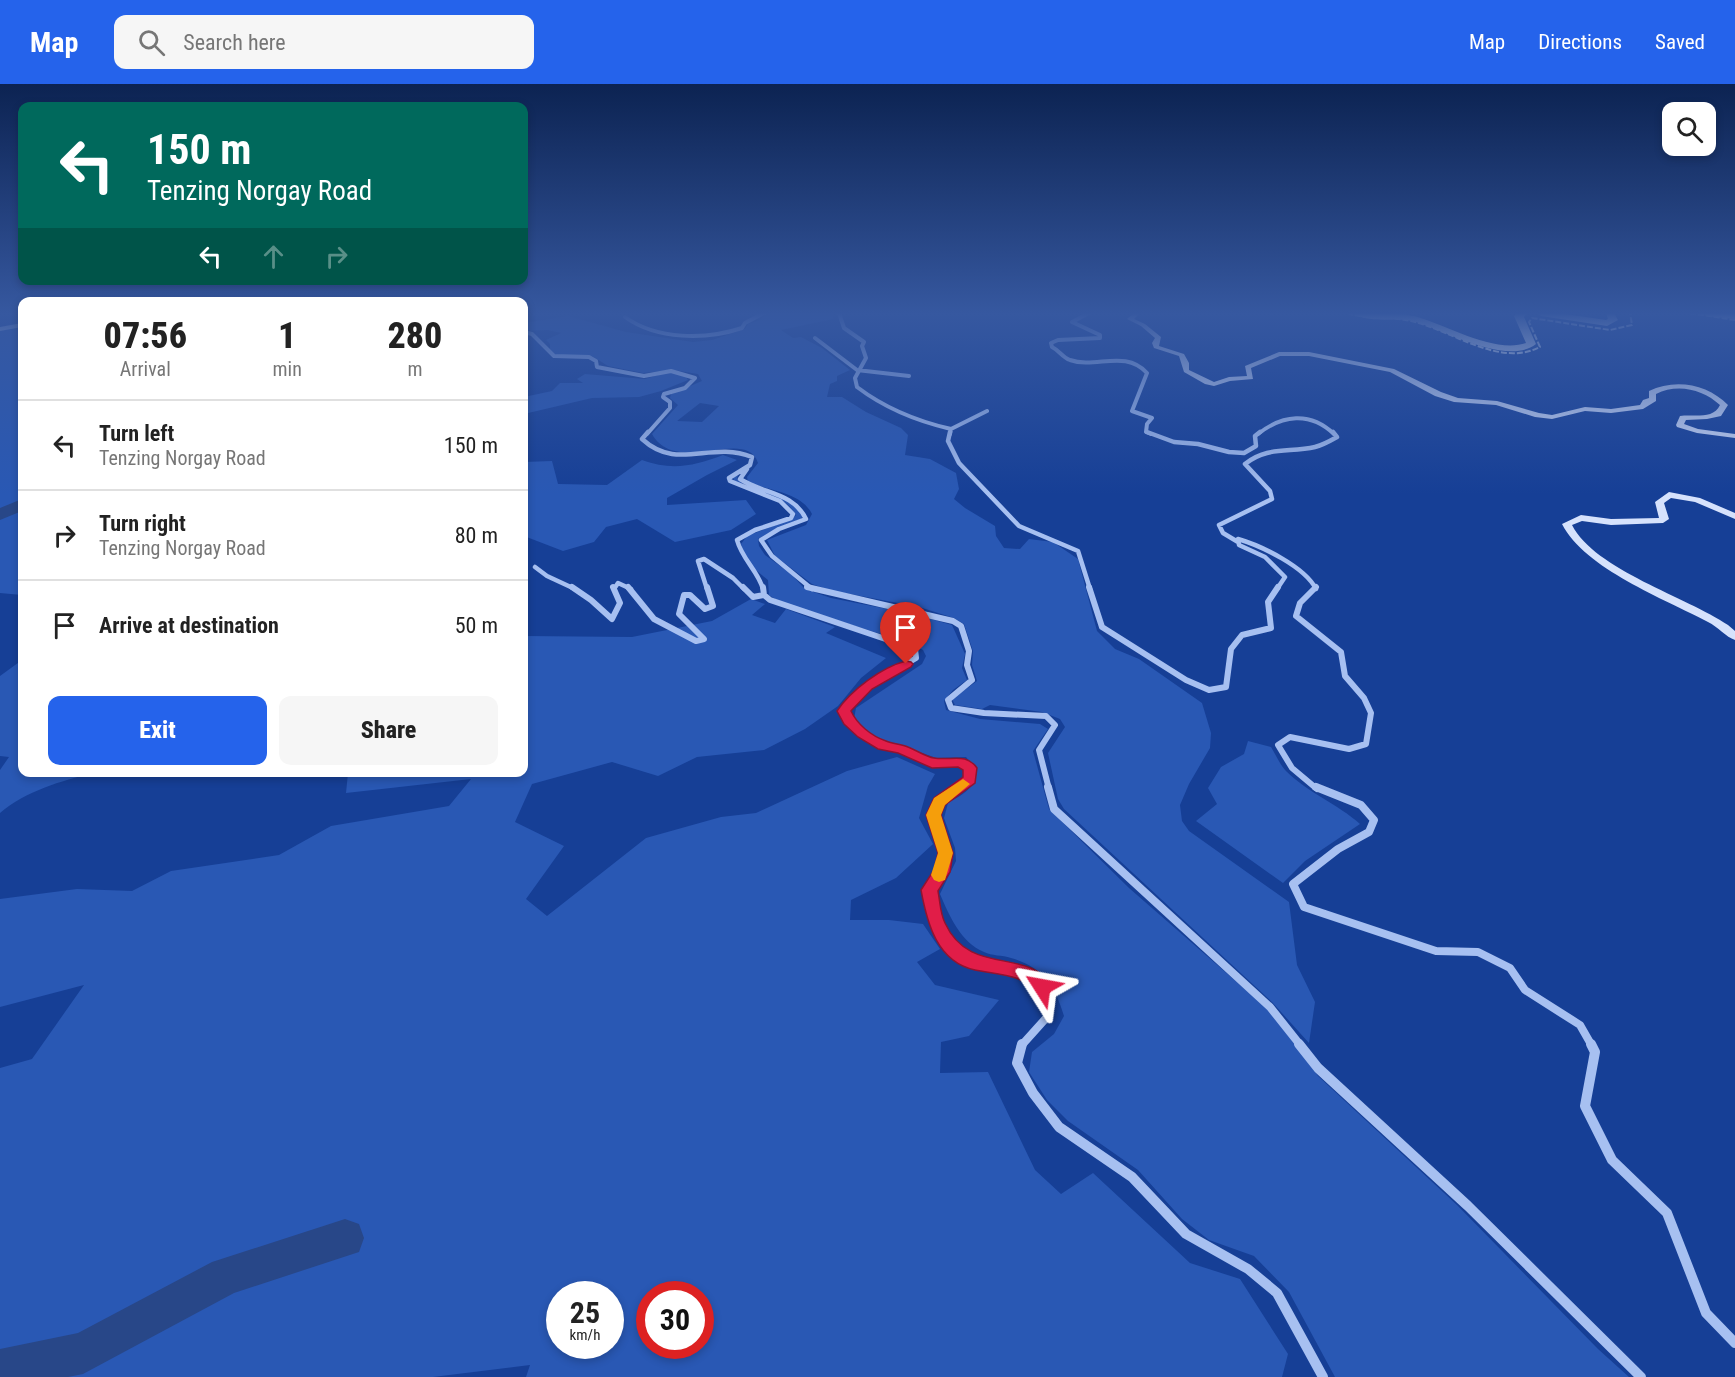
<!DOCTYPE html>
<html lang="en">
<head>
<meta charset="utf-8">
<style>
  body { margin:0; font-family:"Roboto Condensed",sans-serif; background:#f6f6f6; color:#222; height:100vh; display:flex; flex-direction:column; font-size:22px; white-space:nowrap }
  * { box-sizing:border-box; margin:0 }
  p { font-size:20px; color:#767676 }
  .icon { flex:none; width:33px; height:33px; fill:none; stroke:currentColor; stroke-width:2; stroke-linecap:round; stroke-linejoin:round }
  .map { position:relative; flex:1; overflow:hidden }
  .panel { position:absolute; left:18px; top:213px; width:510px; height:480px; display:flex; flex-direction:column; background:#fff; border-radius:12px; box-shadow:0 3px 9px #0003 }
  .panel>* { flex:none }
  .banner { position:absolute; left:18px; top:18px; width:510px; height:183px; border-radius:12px; box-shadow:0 3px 9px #0003; background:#00695c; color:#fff; overflow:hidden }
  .fabs { position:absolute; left:1662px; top:18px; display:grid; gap:12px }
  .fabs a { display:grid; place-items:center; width:54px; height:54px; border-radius:12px; background:#fff; box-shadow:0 3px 9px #0003; font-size:30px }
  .speed { position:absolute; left:546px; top:1197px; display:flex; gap:12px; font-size:30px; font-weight:700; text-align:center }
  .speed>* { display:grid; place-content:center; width:78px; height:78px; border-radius:50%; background:#fff; box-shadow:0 3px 9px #0003; line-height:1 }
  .speed small { font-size:15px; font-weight:400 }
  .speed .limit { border:9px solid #d22; background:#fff; color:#111 }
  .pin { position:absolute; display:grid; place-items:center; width:51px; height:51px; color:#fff; margin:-62px -26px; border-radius:50% 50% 50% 0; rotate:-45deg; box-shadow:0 0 6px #0007 }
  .pin .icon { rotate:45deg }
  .me { position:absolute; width:66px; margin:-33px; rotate:304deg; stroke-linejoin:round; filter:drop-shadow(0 0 4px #0008) }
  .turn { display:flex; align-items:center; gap:21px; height:126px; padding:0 30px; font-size:27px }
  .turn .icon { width:78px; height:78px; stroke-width:2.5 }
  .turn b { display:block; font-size:42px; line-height:51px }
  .lanes { display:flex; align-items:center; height:57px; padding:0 30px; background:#0003; justify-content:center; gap:30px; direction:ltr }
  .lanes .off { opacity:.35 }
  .eta { display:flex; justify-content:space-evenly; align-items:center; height:102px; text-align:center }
  .eta b { font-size:36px; font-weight:800; line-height:42px }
  .action { display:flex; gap:12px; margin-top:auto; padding:12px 30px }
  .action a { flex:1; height:69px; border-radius:12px; background:#2563eb; color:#fff; font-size:24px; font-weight:800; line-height:69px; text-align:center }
  .action a+a { background:#f6f6f6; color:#222 }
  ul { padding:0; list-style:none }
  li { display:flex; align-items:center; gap:18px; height:90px; padding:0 30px; border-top:2px solid #e0e0e0 }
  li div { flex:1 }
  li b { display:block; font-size:22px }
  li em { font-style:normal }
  header { display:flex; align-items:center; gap:36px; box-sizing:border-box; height:84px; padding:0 30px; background:#2563eb; color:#fff }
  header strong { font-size:28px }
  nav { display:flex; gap:33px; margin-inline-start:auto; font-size:21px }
  .search { width:420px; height:54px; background:#f6f6f6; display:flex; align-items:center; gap:15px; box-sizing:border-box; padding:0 21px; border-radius:12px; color:#767676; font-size:22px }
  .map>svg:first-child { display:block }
  .green { fill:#2958b4; fill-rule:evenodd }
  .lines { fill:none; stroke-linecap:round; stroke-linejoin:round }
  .river { fill:#284788; fill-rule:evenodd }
  .street-far4 { stroke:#a7c0f1; stroke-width:4 }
  .street-far3 { stroke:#a7c0f1; stroke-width:4.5 }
  .street-far2 { stroke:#a7c0f1; stroke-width:6 }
  .street-far1 { stroke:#a7c0f1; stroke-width:8 }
  .street { stroke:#a7c0f1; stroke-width:10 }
  .secondary { fill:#d6e2fc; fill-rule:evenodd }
  .primary { fill:#f2f5ff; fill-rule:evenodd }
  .highway { fill:#fff; fill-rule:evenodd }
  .rail { stroke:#fff; stroke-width:2; stroke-dasharray:6 2; stroke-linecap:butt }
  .route { fill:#e11d48; stroke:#92132f; stroke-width:1.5 }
  .slow { fill:#f59e0b }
</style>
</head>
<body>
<header>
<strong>Map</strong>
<div class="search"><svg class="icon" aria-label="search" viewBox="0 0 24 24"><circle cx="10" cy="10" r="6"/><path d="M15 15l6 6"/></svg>Search here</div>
<nav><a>Map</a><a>Directions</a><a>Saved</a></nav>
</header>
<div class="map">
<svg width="1735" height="1293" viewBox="0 0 1735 1293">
  <rect width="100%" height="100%" fill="#163f96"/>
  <path class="green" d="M767 229H833V235L781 246 793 254 801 253 822 264 850 286 837 292V297L830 300 827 313H842L866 328 901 344 908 351 905 371 930 375 956 389 959 405 954 415 965 424 995 442 996 452 1004 464 1020 465 1029 455 1053 458 1078 475 1097 547 1115 565 1139 575 1202 619 1211 649 1210 664 1189 700 1180 721 1182 737 1189 747 1289 818 1297 881 1315 918 1309 959 1272 918 1064 725 1058 715 1048 669 1065 643 1060 635 1042 628 990 621 982 625 955 621 952 615 977 597 972 581 973 567 964 540 954 534 919 523 829 506 812 500 775 472 767 456 806 441 812 430C801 408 769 407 748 398L747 393 758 379C746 342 676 393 652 350L678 321 670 314 671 310 702 297 698 290 673 286 643 289 608 282 592 272 557 271 550 268V260L546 256 561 249 548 246 524 247V239L568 232 626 248 693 258 712 256 745 245 748 240 760 236ZM700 319 719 322 702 338 677 337Z
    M22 243V418L0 430V246Z
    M668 288 685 291 688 296 661 307 639 313 592 314 524 330V313L552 307 560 299H583L577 295 585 290 645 295Z
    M723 371 737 376 707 391 667 414V421L746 416 756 430 731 446 675 458 637 435 606 443 594 458 563 467 524 452V378L552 377 558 400 607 401 642 376C672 387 694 382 723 371Z
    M738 390 737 395 744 401 788 415 803 432 801 435 777 444 758 455 759 462 765 471 790 489 805 505 831 514 913 530 952 541 965 570 962 584 967 596 953 606 944 617 946 626 980 635 1040 640 1048 645 1033 667 1049 725 1129 804 1270 927 1318 992 1457 1121 1598 1265 1629 1293H1335L1289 1208 1254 1172 1209 1156 1182 1135 1138 1086 1068 1037 1047 1016 1029 988 1032 968 1054 950 1064 932C1055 902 1042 883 1011 874 1002 871 992 872 984 868 961 859 949 831 940 810L956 777 955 764 944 734 948 719C962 711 976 704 977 686L966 673 936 674 900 661 884 659 864 648 854 635 856 624 922 580 926 572 923 566 913 560 781 519 769 511 768 496 747 479 741 460 747 452 792 435 796 431C783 408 755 409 734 397L733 393Z
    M22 423V511L0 509V433Z
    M751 515 765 520 752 531 775 539 786 525 835 543 826 549 886 574 861 594 838 622 805 645 764 666 697 673 658 692 612 678 532 700 515 738 564 762 526 815 547 832 646 754 721 733 756 729 847 687 897 673 935 690 928 702 919 734 933 760 896 794 851 816 850 836H889L923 840 940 865 917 878 935 901 999 916 969 952 941 958 940 989 988 988 1035 1086 1061 1110 1093 1089 1190 1179 1240 1195 1288 1270 1282 1293H526L530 1281 433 1293H0V984L32 975 84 901 0 923V815L77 805 132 807 171 787 279 771 331 742 449 722 471 695 346 709 348 689 524 688V552L632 553 712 537ZM560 1210H610V1262H560ZM650 1210H700V1262H650Z
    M22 576V688L93 689C61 697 26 707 0 729V686L9 673 0 672V592Z
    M1248 657 1271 663C1276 671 1280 681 1286 687 1308 709 1338 720 1360 740L1305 777 1283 799 1196 737 1217 720 1208 704 1221 683 1244 670Z"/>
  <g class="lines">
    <path class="river" d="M22 415V427L0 436V424Z
      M345 1135 359 1140 364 1154 359 1168 234 1209 83 1290 68 1293H0V1265L78 1249 212 1178Z"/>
    <path class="street-far4" d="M839 229 844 244 864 258 862 262 866 274 855 294 857 303C886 325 916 337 951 345
      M1089 229 1072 238 1100 251V254L1058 256 1051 259 1052 263C1060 267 1062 273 1070 276 1096 285 1125 265 1147 289L1132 327 1152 334 1147 340 1146 348 1151 350
      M625 233C657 256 706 256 742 244L745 239 764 229
      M524 248 532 250 554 272 589 273 596 277 597 283 644 292 671 287 695 294 685 304 664 310 663 313 670 318V324L647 350
      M815 254 857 286 909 292
      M950 350 951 345 987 327
      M1258 350C1282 331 1310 327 1334 350"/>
    <path class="street-far3" d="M648 348 642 355C678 388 710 356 752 373L750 381 729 394 730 397 780 417 793 430 791 434 755 446 737 456C742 475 758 487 763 505
      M950 348 948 357 959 379 1019 442 1078 467 1090 505
      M1147 348 1174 358 1198 360 1229 368 1244 369 1256 362 1255 352 1260 348
      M747 385 740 395C763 410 793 408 806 435L779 445 761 456 772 472 812 505
      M1238 458 1223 449 1219 441 1272 415 1270 407 1245 380C1267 362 1289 369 1315 363 1323 361 1330 357 1337 353L1333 348
      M535 483 547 492 575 505
      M614 505 618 499 631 505
      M707 505 698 477 704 475 733 494 744 505
      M1277 505 1285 493 1265 473 1239 461 1238 455C1262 462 1305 483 1316 505"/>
    <path class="street-far2" d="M572 503 591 516 612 535 620 519 613 503
      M628 503 654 535 696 557 704 555 679 530 684 511H690L705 525 713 522 707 503
      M743 503 753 513 764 511
      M763 503 764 511 770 516 915 565 916 574 867 603 844 627 849 637 863 650 883 662 902 665 931 679 960 678 970 684V695L955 705
      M807 503 953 537 961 542 969 567 967 581 972 596 948 616 951 624 984 629 1046 632 1055 641 1039 666 1049 705
      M1089 503 1102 543 1186 596 1209 606 1226 603 1231 565 1242 551 1271 544 1268 518 1278 503
      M1316 503 1300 519 1296 532 1341 568 1345 592 1364 614 1371 629 1366 660 1349 665 1290 653 1278 661 1292 684 1317 705"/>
    <path class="street-far1" d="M958 703C918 728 945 739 946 770 946 788 929 799 930 817 932 847 956 877 986 882 1000 884 1017 883 1030 892 1040 899 1046 910 1051 921L1047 933 1021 962
      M1048 703 1054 725 1270 923 1301 962
      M1316 703 1361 721 1374 736 1369 748 1338 765 1293 800 1304 823 1436 867 1478 868 1510 884 1525 906 1580 941 1592 962"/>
    <path class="street" d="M1022 960 1017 979 1033 1009 1059 1043 1132 1093 1186 1150 1248 1185 1277 1209 1323 1293
      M1299 960 1318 984 1468 1122 1641 1293
      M1591 960 1595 968 1585 1022 1612 1076 1667 1129 1706 1229 1735 1259"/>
    <path class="secondary" d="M1134 229H1140L1134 235 1145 240 1161 253 1159 262 1184 270 1189 279V286L1214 298 1229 293 1247 292 1245 282 1279 268H1309L1394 285 1441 308 1458 314 1497 317 1539 329 1552 331 1585 323 1611 325 1640 321 1643 316 1649 314V307C1675 294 1708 300 1728 321L1721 332 1707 335 1686 336 1684 340 1698 345 1735 350V354L1697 349 1677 343 1676 341 1680 332C1694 330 1713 336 1720 321 1703 305 1677 299 1656 310V317L1643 325 1611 329 1585 327 1552 335 1535 333 1496 321 1454 318 1435 312 1390 288 1309 272H1280L1251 284 1253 295 1230 297 1214 302 1205 300 1184 288 1179 272 1154 264 1152 259 1155 254 1141 242 1127 235Z
      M1669 408 1700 414 1735 429V435L1695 418 1671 414 1664 419 1669 435 1663 439 1611 441 1582 437 1572 441C1595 486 1687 513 1728 541L1735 547V556C1726 553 1718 543 1708 538 1665 515 1585 485 1562 440L1581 431 1611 435 1659 434 1655 418Z"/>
    <path class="primary" d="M22 239V243L0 247V243Z"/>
    <path class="highway" d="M1354 229C1374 229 1394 228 1414 232 1445 240 1494 270 1526 259L1514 232 1517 229H1527L1524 233 1536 260C1507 283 1443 245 1412 237 1395 233 1367 240 1354 229Z
      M1537 229H1558L1606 236 1608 235 1606 229H1614L1618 236 1607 242 1541 232Z
      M1702 229H1735V235L1706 232Z"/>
    <path class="rail" d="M1347 229C1368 236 1390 232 1411 237 1452 246 1499 284 1540 263L1529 238 1532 234 1610 246 1632 241 1630 229
      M1690 229 1735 236"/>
  </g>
  <linearGradient id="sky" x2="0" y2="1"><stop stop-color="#0c2352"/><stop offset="0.56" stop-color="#3658a0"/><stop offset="1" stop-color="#3658a0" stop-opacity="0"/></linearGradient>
  <rect width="1735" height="410" fill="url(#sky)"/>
  <path class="route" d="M906 577 911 578 913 580 911 583 872 605 851 627C857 640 871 652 886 657 893 660 901 660 908 663 916 666 926 673 934 674 951 677 966 668 977 684L975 699 945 721 941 731 953 769 950 788 938 807C940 817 940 829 945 839 970 894 1031 862 1051 903L1048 909C1034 914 1032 901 1021 896 1008 890 989 889 975 886 937 878 927 839 921 806L934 786 938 769 926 731 934 714 963 693V686L958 683 932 684 898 669 878 665 858 653 844 640 837 627C851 606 882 583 906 577Z"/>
  <path class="slow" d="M963 695 970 700 945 721 941 731 953 769 945 796 939 798 934 796 931 791 938 769 926 731 934 714Z"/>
</svg>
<div class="fabs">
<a><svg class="icon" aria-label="search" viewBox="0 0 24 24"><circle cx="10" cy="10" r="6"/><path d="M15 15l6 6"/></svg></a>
</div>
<div class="speed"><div>25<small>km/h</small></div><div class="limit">30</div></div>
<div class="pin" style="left:906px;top:580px;background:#d93025"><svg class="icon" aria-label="arrive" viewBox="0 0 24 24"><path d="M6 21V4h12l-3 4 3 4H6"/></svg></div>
<svg class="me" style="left:1042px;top:903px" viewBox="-20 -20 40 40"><path d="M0-17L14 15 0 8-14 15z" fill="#e11d48" stroke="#fff" stroke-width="4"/></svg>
<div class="banner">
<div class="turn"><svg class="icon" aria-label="left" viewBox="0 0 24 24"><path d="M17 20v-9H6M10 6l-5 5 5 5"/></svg><div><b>150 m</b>Tenzing Norgay Road</div></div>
<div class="lanes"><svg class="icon" aria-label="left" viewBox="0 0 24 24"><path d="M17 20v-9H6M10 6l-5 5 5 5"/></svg><svg class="icon off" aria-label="ahead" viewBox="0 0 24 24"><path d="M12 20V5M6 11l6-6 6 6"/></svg><svg class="icon off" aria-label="right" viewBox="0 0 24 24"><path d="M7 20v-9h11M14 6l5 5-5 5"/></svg></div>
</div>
<section class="panel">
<div class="eta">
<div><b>07:56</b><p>Arrival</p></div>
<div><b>1</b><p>min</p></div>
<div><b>280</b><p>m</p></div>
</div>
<ul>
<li><svg class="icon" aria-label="left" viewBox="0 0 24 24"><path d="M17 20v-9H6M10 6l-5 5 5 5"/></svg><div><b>Turn left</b><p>Tenzing Norgay Road</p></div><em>150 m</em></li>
<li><svg class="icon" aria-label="right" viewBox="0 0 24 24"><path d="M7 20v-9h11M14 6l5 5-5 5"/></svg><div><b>Turn right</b><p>Tenzing Norgay Road</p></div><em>80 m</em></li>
<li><svg class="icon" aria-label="arrive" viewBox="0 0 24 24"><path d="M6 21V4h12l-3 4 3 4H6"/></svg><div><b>Arrive at destination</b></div><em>50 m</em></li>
</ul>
<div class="action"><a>Exit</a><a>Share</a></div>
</section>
</div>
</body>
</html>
